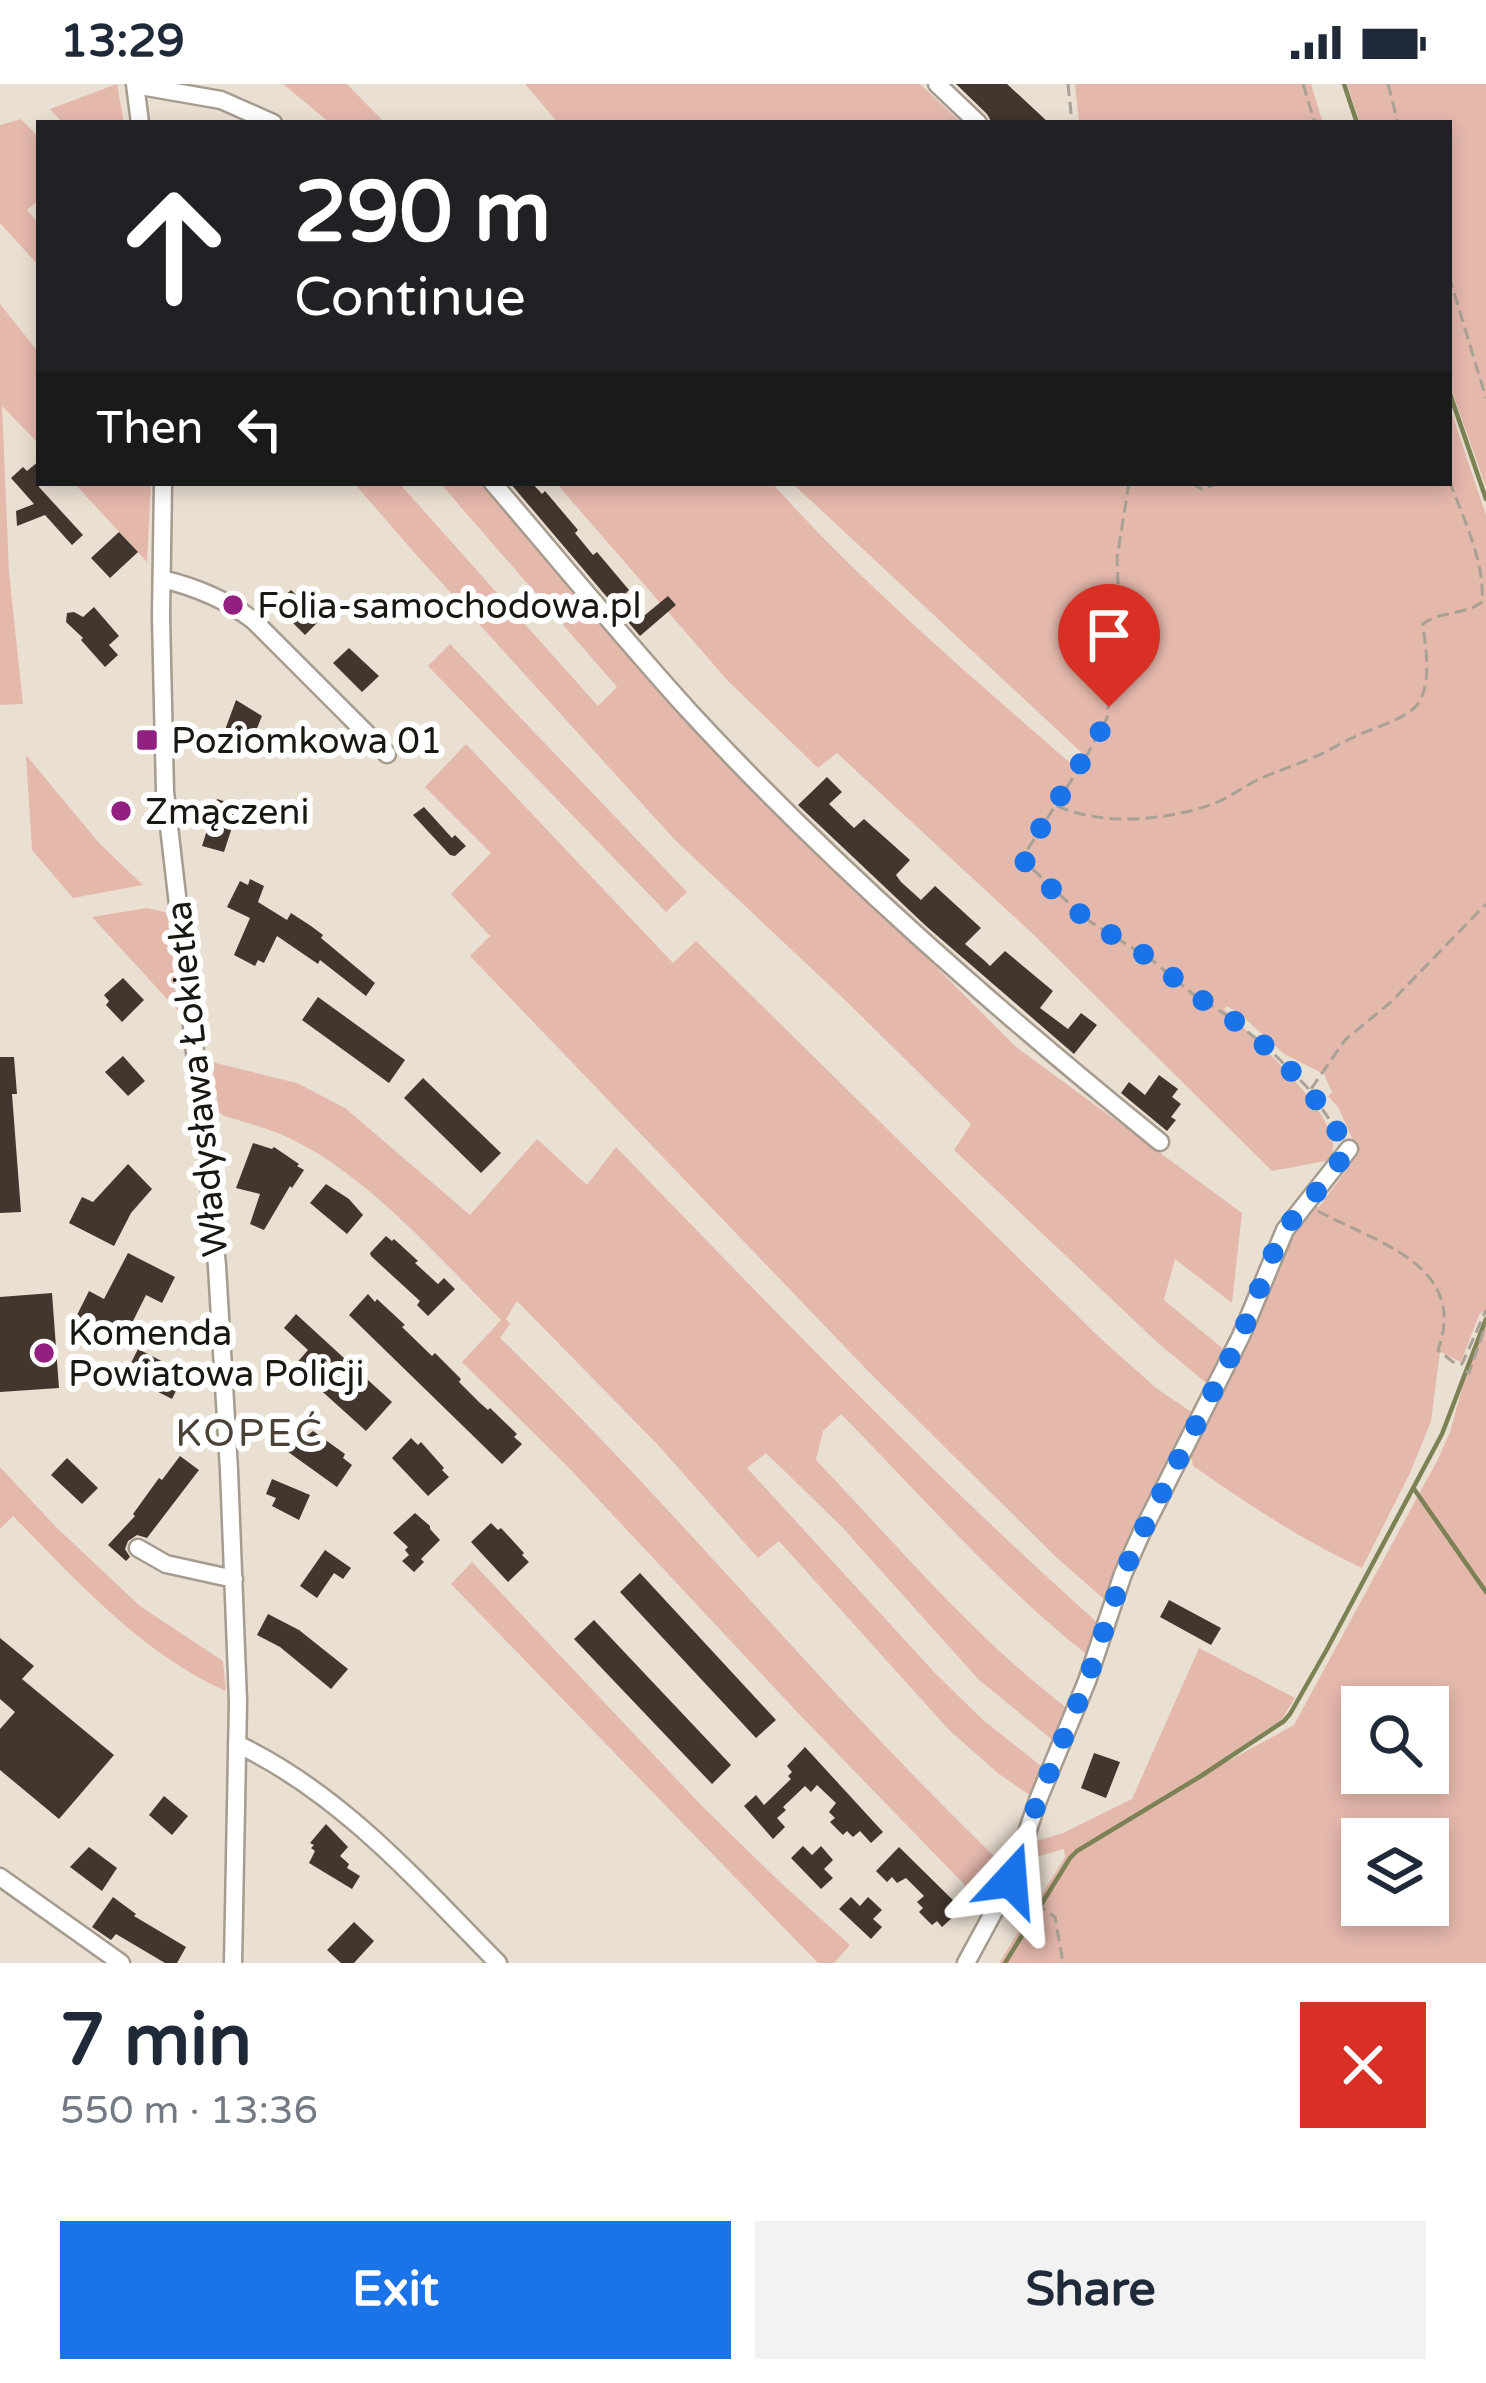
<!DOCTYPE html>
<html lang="en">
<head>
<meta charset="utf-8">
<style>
  body { margin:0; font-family:"Varela Round",sans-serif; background:#f2f2f3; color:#1f2937; height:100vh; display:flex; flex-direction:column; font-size:45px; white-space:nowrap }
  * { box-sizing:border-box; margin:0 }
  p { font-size:39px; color:#747a83 }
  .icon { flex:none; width:66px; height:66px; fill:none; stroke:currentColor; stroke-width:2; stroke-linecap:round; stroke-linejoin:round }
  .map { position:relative; height:1879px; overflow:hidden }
  .sheet { display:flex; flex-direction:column; background:#fff; flex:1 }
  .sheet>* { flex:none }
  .hud { position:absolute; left:36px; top:36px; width:1416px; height:366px; border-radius:0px; box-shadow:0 6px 18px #0003; background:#202124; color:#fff; overflow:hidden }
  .tools { position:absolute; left:1341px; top:1602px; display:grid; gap:24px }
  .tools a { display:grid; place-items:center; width:108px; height:108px; border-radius:0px; background:#fff; box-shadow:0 6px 18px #0003; font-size:60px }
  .pin { position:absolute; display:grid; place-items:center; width:102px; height:102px; color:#fff; margin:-123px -51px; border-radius:50% 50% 50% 0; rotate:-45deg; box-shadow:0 0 12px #0007 }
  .pin .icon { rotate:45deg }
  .me { position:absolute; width:132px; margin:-66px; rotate:19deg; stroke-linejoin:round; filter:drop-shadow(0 0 9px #0008) }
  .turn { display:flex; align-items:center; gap:42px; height:252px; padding:0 60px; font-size:54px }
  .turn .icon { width:156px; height:156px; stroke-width:2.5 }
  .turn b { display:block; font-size:84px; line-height:102px }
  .then { display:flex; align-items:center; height:114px; padding:0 60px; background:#0003; gap:24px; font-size:45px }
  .round { display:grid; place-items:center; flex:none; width:126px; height:126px; border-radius:0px; background:#f2f2f3 }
  .summary { display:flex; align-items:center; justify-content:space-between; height:204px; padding:0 60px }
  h1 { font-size:72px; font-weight:800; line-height:90px }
  .cta { display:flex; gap:24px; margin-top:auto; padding:24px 60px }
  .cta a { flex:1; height:138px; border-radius:0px; background:#1a73e8; color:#fff; font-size:48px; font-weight:800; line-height:138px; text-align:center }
  .cta a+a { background:#f2f2f3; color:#1f2937 }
  .status { display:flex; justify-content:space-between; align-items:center; height:84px; padding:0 60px; background:#fff; direction:ltr }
  .status svg { height:33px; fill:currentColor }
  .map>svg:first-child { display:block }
  .green { fill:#e5b8ac; fill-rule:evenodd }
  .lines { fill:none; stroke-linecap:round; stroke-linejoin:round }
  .stream { stroke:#7d8256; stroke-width:4.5 }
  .building { fill:#42362e }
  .minor-casing { stroke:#a59b8e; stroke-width:21 }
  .path { stroke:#a9a195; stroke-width:3; stroke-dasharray:12 6; stroke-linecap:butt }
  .minor { stroke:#fff; stroke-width:16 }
  .route { stroke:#1a73e8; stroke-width:21; stroke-dasharray:0 37.8 }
  .poi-dot { fill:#912081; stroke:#fff; stroke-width:4.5 }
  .labels { text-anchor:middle; stroke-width:12; stroke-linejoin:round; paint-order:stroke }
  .poi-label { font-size:36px; fill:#1a1611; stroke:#fff; text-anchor:start }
  .street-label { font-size:36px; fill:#1a1611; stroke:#fff }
  .neighbourhood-label { font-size:39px; letter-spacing:3px; fill:#4b4237; stroke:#fff }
</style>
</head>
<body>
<div class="status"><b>13:29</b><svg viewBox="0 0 49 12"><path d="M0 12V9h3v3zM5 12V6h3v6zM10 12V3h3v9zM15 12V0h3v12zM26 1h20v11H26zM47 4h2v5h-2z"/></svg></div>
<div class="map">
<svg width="1486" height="1879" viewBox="0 0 1486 1879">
  <rect width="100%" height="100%" fill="#eae0d2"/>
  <path class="green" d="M117 0 124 39H63L50 25Z
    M283 0H347L385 39H330Z
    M525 0H920L962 39H558Z
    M1075 0H1311L1323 39H1079Z
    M1347 0H1486V403L1449 299V39H1360Z
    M21 35 39 54V116L27 126 39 140V182L0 139V41Z
    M0 220 39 269V360L2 322 9 488 23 620 0 621Z
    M1449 321 1486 431V1225L1479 1231 1461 1278 1440 1268 1431 1337 1410 1389 1362 1484C1301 1456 1248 1420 1193 1382L1190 1365 1286 1156 1315 1123H1319L1359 1069 1338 1023 1328 1012 1332 1008 1324 990 1284 970 1240 930 1227 922 1224 925C1251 951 1318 1013 1330 1048 1334 1058 1334 1066 1331 1076L1272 1087 1036 853 837 669 818 684 728 597 556 399H772C863 501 973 594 1076 684L1083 670 792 399H1449Z
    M74 399H151L147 478Z
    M354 399H399L598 622 617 603 440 399H484L688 634 1016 963 1242 1129 1232 1219 1175 1175 1164 1216 1227 1268 1210 1302 1159 1260 954 1066 971 1040 846 917 675 756 411 465Z
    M450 560 687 808 666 828 428 582Z
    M466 660 673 879 696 857 1099 1253 1156 1304 1196 1331 1106 1517 1056 1473 868 1287 470 872 490 852 451 810 491 769 425 703Z
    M26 671 100 760 143 801 73 814 32 766Z
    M147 824 165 828 168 833 179 928 92 833Z
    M212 978 297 999 345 1024 470 1131 537 1055 587 1101 616 1063C774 1226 930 1389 1100 1541L1090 1573C999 1502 922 1412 841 1330L823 1347 816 1376C898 1462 976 1556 1071 1627L1056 1659 978 1595 841 1442 766 1369 747 1384 935 1589 982 1635 1046 1686 1034 1714 999 1690 949 1646 779 1457 758 1474 657 1360 517 1217 506 1235 510 1240 500 1254C678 1424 831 1618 1010 1787L991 1828 799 1630 568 1383 462 1278 501 1236C440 1175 366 1089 287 1053 267 1044 245 1038 224 1032L219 1028Z
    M1486 1239V1879H999L1065 1773 1064 1765 1032 1774 1030 1759 1063 1749 1132 1715 1199 1564 1295 1614 1282 1635 1228 1672 1230 1676 1294 1641 1438 1375 1450 1348 1463 1301ZM1362 1623H1428V1689H1362ZM1362 1755H1428V1821H1362Z
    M0 1383 56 1443 140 1522 223 1577 226 1607C142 1570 77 1497 13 1432L0 1445Z
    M472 1478 702 1722 780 1798 850 1861 834 1879H818L451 1500Z"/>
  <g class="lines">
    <path class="stream" d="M1344 0 1357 39
      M1449 307 1486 415
      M1414 1405 1486 1508
      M1005 1879 1070 1774 1077 1767 1201 1692 1284 1637 1290 1630 1326 1567 1442 1350 1486 1235"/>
  </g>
  <path class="building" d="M956 0H1007L1049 39H992L987 30Z
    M39 377V403L83 451 72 461 45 431 17 442 16 427 34 420 11 394 23 383 27 387Z
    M510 399H532L542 410 545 407 578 446 575 449 593 471 597 468 629 506 626 509 645 531 668 512 676 521 640 552Z
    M119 448 138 468 110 494 91 474Z
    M291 506 321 535 305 551 275 521Z
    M94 523 119 552 109 561 118 571 105 583 81 556 83 554 66 538 67 529 74 528 83 533Z
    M349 564 379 592 362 608 333 579Z
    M236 616 262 632 249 664 222 654Z
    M827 693 842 708 829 720 854 744 864 735 910 776 896 791 901 798 921 816 935 802 981 844 965 860 985 877 990 882 1005 867 1053 907 1040 924 1068 945 1081 929 1097 941 1074 970 926 842 798 721Z
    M217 715 239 722 224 768 202 762Z
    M424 723 452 754 455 751 466 762 455 772 450 771 413 731Z
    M250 795 264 802 258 818 287 836 291 829 311 842 323 851 321 854 375 899 366 912 320 876 318 880 277 852 264 879 258 876 255 882 234 871 250 834 227 823 240 797 248 801Z
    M123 894 144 916 122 938 106 921 109 917 104 911Z
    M318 913 405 976 389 999 302 936Z
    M123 972 145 997 128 1012 105 988Z
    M0 973H14L17 1010H12L21 1128 0 1129Z
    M1159 991 1178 1005 1172 1013 1181 1020 1171 1033 1176 1036 1167 1047 1121 1009 1129 998 1145 1011Z
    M423 994 501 1069 481 1089 404 1014Z
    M253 1059 272 1065 274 1063 299 1080 297 1082 304 1086 292 1104 290 1102 264 1146 250 1140 260 1110 236 1104Z
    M128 1080 152 1105 131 1129 114 1162 69 1139 82 1113 93 1118Z
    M326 1100 349 1115 363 1131 347 1150 310 1119Z
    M386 1152 392 1157 394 1155 418 1177 415 1179 438 1200 444 1194 455 1205 428 1232 417 1221 420 1217 371 1172 370 1169Z
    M128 1169 175 1193 162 1219 146 1211 123 1257 76 1233 89 1207 104 1215Z
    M52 1209 59 1304 0 1308V1213Z
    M368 1210 375 1218 377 1215 405 1241 402 1243 432 1272 435 1269 461 1295 459 1298 480 1319 488 1326 490 1324 517 1350 514 1353 522 1360 502 1380 349 1231Z
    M296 1230 392 1318 366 1347 294 1282 308 1266 284 1244Z
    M138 1265 185 1289 172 1315 125 1291Z
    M299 1344 308 1351 313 1347 345 1370 343 1374 352 1381 337 1403 284 1365Z
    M411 1354 418 1361 421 1358 444 1384 442 1386 449 1393 428 1412 392 1374Z
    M180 1372 199 1386 147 1454 137 1451 128 1457 125 1465 130 1473 126 1477 108 1461 135 1432 133 1430 159 1394 162 1396Z
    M67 1374 98 1404 82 1420 51 1391Z
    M272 1395 310 1411 299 1436 272 1422 276 1414 266 1410Z
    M415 1429 430 1442V1445L440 1456 421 1475 424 1478 414 1488 402 1477 409 1471 405 1466 408 1463 393 1449Z
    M491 1439 498 1446 501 1444 524 1469 522 1471 529 1478 508 1498 471 1458Z
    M325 1466 351 1484 343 1495 334 1489 317 1514 300 1502Z
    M640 1489 776 1636 756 1654 620 1508Z
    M1169 1516 1221 1544 1211 1561 1160 1533Z
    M268 1530 299 1546 348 1585 331 1605 280 1563 257 1551Z
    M594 1536 731 1681 712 1700 574 1555Z
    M0 1554 34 1582 22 1595 114 1671 59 1735 0 1686V1645L15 1628 0 1615Z
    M805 1663 883 1748 871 1759 860 1747 853 1753 847 1747 843 1751 830 1738 835 1734 829 1728 836 1719 817 1701 811 1708 805 1702 783 1723 786 1726 777 1734 785 1743 773 1755 744 1722 756 1711 764 1721 791 1695 788 1692 792 1688 787 1682Z
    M1094 1669 1120 1678 1106 1714 1081 1704Z
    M164 1712 188 1732 172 1751 149 1731Z
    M326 1740 348 1763 340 1772 349 1780 347 1784 360 1792 352 1805 309 1779 315 1767 311 1764 314 1761 310 1759Z
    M803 1762 812 1771 821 1762 833 1776 824 1785 833 1794 821 1805 791 1774Z
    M89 1763 117 1784 102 1807 70 1783Z
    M899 1763 962 1825 942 1843 937 1837 932 1841 919 1828 923 1824 917 1818 924 1812 906 1794 897 1799 892 1793 887 1798 876 1787Z
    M113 1813 136 1830 134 1832 186 1863 177 1879H165L116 1850 111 1856 92 1843Z
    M851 1813 860 1822 868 1813 882 1826 873 1835 882 1843 871 1855 839 1825Z
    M354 1838 374 1857 354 1879H341L327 1866Z"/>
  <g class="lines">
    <defs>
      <path id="minor" d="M135 0 140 39
        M937 0 978 39
        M135 1 221 16 273 39
        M163 399 161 533 165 708 204 1046 217 1182 229 1386 238 1617 233 1879
        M493 399C558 475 622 553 689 627 834 784 995 924 1160 1058
        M162 495C196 503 225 515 253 536L387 670
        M138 1464 166 1480 234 1495
        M237 1660C342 1710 418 1798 498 1879
        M0 1793 121 1879
        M966 1879 1011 1796 1038 1716 1087 1597 1123 1490 1142 1448 1241 1252 1285 1146 1349 1065"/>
    </defs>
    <use href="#minor" class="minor-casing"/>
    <path class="path" d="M1068 0 1072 39
      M1303 0 1315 39
      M1388 0 1398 39
      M1449 192 1486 314
      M1129 399 1117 474 1119 523 1107 634 1086 673 1026 768 1025 778 1086 835 1152 876 1194 911 1228 932 1269 965 1307 1003 1338 1048
      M1192 399 1201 405 1220 399
      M1057 722C1104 742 1162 737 1210 721 1228 715 1243 703 1259 695 1279 686 1300 680 1319 671 1330 666 1341 659 1352 654 1369 645 1405 636 1417 621 1433 600 1425 563 1423 540 1441 526 1464 532 1482 518 1485 478 1463 433 1449 396
      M1311 1005 1345 956 1391 918 1486 820
      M1318 1127C1375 1158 1469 1181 1438 1266L1453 1278 1462 1280 1486 1226
      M1466 1287 1469 1289 1486 1240
      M1021 1809 1055 1833 1063 1879"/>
    <use href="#minor" class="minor"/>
  </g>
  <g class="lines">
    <path class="route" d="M1011 1796 1038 1716 1087 1597 1123 1490 1142 1448 1241 1252 1276 1162 1294 1133 1312 1114 1349 1065 1307 1003 1269 965 1228 932 1194 911 1153 876 1086 835 1046 800 1025 778 1026 768 1103 643 1109 623"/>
  </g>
  <g class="poi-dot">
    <circle cx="233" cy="521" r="12"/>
    <rect x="135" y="644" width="24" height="24" rx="6"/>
    <circle cx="121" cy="727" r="12"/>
    <circle cx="44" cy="1269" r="12"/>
  </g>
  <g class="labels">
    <g class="poi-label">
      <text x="257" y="534">Folia-samochodowa.pl</text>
      <text x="171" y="669">Poziomkowa 01</text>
      <text x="145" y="740">Zmączeni</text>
      <text x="68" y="1261">Komenda<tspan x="68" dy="41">Powiatowa Policji</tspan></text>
    </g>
    <g class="street-label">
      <text transform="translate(196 995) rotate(-96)" y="13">Władysława Łokietka</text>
    </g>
    <g class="neighbourhood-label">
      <text x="250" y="1362">KOPEĆ</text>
    </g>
  </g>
</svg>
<div class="tools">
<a><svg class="icon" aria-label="search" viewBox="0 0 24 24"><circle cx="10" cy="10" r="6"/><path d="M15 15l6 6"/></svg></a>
<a><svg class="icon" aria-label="layers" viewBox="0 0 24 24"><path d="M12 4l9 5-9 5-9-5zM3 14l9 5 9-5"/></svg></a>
</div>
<div class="pin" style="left:1109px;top:623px;background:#d93025"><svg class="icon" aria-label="arrive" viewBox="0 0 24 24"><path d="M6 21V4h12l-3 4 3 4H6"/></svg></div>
<svg class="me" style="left:1011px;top:1796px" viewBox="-20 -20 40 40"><path d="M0-17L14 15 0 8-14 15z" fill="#1a73e8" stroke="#fff" stroke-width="4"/></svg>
<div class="hud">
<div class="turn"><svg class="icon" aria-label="ahead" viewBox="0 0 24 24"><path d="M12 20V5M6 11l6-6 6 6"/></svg><div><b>290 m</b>Continue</div></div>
<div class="then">Then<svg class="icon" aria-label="left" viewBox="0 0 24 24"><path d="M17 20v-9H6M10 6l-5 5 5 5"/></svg></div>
</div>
</div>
<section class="sheet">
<div class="summary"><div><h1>7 min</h1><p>550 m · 13:36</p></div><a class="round" style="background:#d93025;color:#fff"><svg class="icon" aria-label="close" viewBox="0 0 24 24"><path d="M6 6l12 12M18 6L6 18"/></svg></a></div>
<div class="cta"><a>Exit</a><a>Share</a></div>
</section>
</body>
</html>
